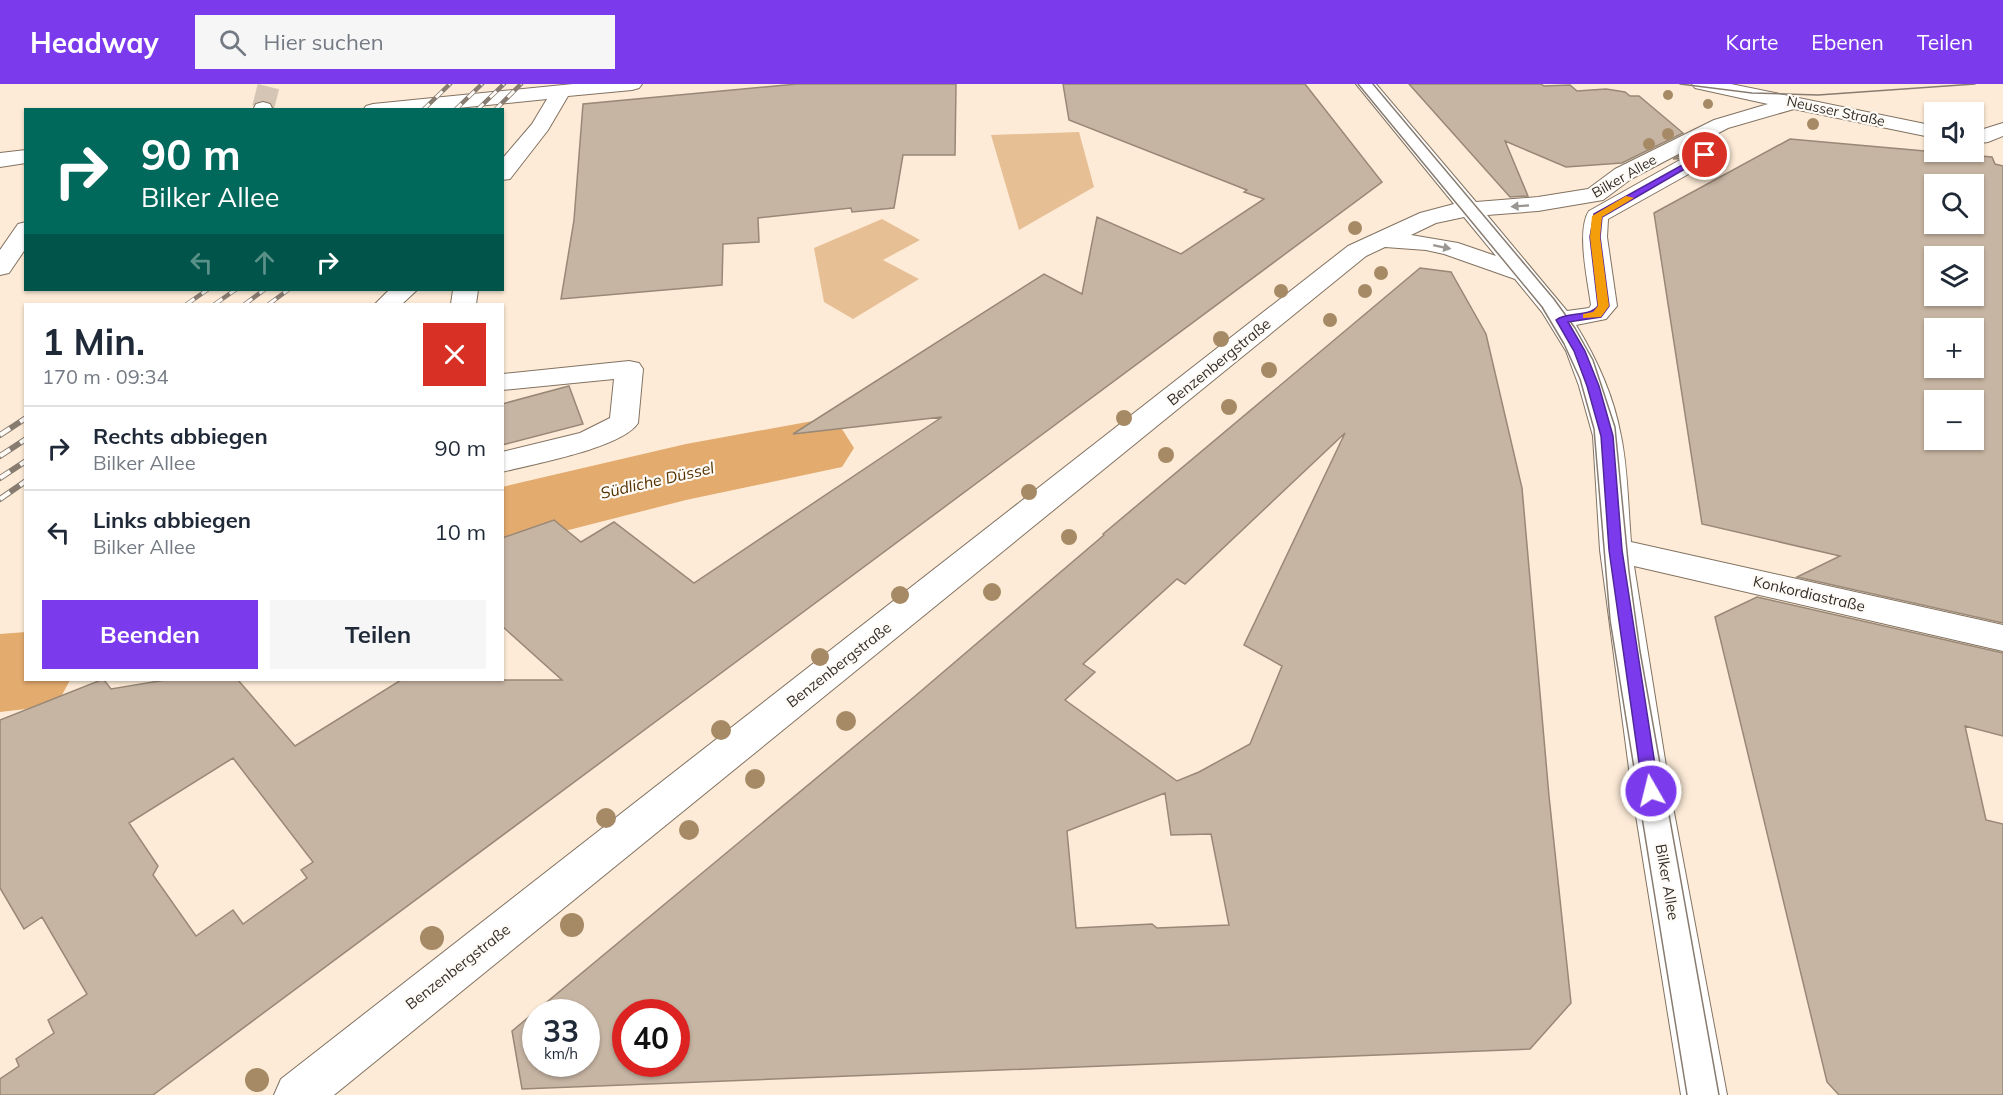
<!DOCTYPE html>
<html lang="de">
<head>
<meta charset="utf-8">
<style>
  body { margin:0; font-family:Mulish,sans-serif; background:#f6f6f7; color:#1f2937; height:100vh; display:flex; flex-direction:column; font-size:22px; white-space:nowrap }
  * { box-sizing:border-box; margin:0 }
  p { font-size:20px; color:#747a83 }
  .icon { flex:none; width:33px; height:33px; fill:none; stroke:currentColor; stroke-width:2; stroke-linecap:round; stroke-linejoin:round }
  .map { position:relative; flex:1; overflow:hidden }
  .details { position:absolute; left:24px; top:219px; width:480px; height:378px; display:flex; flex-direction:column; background:#fff; border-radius:0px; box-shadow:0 2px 4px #0004 }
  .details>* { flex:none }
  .guide { position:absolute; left:24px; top:24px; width:480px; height:183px; border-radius:0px; box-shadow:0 2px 4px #0004; background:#00695c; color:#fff; overflow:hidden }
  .controls { position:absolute; left:1924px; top:18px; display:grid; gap:12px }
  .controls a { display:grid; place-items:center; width:60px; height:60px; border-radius:0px; background:#fff; box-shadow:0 2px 4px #0004; font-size:30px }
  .speed { position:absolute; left:522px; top:915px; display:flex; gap:12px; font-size:30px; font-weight:700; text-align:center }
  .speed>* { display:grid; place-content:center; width:78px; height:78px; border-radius:50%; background:#fff; box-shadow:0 2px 4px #0004; line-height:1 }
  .speed small { font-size:15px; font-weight:400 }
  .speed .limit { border:9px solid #d22; background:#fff; color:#111 }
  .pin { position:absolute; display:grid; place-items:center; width:51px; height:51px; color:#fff; margin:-26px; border:3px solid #fff; border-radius:50%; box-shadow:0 2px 6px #0007 }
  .me { position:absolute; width:66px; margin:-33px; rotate:352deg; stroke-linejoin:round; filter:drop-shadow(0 0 4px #0008) }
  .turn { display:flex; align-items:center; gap:21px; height:126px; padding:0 18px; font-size:27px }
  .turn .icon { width:78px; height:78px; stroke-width:2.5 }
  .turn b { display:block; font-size:42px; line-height:51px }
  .lanes { display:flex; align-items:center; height:57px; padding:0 18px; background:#0003; justify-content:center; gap:30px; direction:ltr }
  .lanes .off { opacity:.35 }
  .round { display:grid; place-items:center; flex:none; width:63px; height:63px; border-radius:0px; background:#f6f6f7 }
  .overview { display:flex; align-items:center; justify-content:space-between; height:102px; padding:0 18px }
  h1 { font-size:36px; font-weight:700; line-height:45px }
  .primary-button { display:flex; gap:12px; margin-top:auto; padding:12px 18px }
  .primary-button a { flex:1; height:69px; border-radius:0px; background:#7c3aed; color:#fff; font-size:24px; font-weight:700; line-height:69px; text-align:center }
  .primary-button a+a { background:#f6f6f7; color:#1f2937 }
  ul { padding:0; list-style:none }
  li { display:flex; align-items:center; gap:18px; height:84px; padding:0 18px; border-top:2px solid #e0e1e3 }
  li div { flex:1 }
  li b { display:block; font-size:22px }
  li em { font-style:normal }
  header { display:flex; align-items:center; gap:36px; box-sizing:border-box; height:84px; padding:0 30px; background:#7c3aed; color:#fff }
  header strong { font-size:28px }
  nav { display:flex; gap:33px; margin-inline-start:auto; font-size:21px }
  .search { width:420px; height:54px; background:#f6f6f7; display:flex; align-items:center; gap:15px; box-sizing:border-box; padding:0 21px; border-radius:0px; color:#747a83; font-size:22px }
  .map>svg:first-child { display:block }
  .green { fill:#e7bf95 }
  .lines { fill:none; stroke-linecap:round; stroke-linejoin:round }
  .river { fill:#e3ab6e; fill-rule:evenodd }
  .building { fill:#c7b5a3; stroke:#987; stroke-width:1.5; fill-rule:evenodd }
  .minor-tunnel { stroke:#d5c5b4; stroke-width:22; stroke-dasharray:22 11; stroke-linecap:butt }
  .minor-casing { stroke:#827261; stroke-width:2 }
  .minor { fill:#fff; fill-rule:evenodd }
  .tram { stroke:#887c70; stroke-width:1.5 }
  .rail-far1-casing { stroke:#887c70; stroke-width:4.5 }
  .rail-casing { stroke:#887c70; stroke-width:6 }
  .rail-far1 { stroke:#fefbf7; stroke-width:3; stroke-dasharray:9; stroke-linecap:butt }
  .rail { stroke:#fefbf7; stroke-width:4; stroke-dasharray:12; stroke-linecap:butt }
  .tree { fill:#a68a65 }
  .oneway { fill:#9a9692 }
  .route { fill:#7c3aed; stroke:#51269a; stroke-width:1.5 }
  .slow { fill:#f59e0b }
  .labels { text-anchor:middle; stroke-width:4.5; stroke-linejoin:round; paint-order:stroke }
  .far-street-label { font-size:14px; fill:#342d26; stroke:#fefbf7 }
  .street-label { font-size:15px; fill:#342d26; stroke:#fefbf7 }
  .water-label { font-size:16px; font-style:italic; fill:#563200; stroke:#fefbf7 }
</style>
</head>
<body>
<header>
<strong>Headway</strong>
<div class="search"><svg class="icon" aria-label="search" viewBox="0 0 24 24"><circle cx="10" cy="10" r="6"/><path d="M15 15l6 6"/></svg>Hier suchen</div>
<nav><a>Karte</a><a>Ebenen</a><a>Teilen</a></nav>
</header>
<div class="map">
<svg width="2003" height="1011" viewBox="0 0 2003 1011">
  <rect width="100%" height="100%" fill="#fdebd7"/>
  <path class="green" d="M1079 48 1094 103 1019 146 991 51Z
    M882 135 920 156 883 176 919 195 853 235 824 218 814 164Z"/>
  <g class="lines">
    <path class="river" d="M813 337 842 345 854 364 842 383 686 416 502 463V403L686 360Z
      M26 548V596H70L61 613 26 625 0 628V550Z"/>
  </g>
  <path class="building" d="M797 0H956L955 71H903L894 124 852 128 851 124 758 134 759 158 723 160 722 201 561 215 574 136 583 20Z
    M1063 0H1305L1382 98 153 1011H0V995L19 982 16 975 54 949 48 936 87 910 42 833 24 845 0 804V636L101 596H104L111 605 165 596H238L295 662 401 596H562L502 542V454L554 436 581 458 614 438 694 499 942 333 793 350 1044 190 1082 210 1097 133 1181 170 1264 115 1244 108 1247 106 1069 36ZM233 674 313 778 301 786 307 794 243 840 233 826 196 852 153 791 158 782 129 739Z
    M1409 0H1541L1544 2 1570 1 1577 7 1606 5 1625 8 1630 12H1639L1683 49 1622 79 1566 83 1505 57 1528 112 1510 113Z
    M1790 55 1992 73 1995 80 2003 82V539L1797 493 1840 472 1702 440 1654 129ZM1935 100H1974V140H1935ZM1935 172H1974V212H1935ZM1935 244H1974V284H1935ZM1935 316H1974V356H1935Z
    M1698 62 1711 73 1673 75Z
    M1420 184 1451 188 1486 250 1522 404 1549 712 1571 919 1530 965 522 1005 512 947 914 613 1104 451 1103 450ZM1345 349 1244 561 1282 582 1250 660 1199 688 1177 697 1065 616 1095 588 1083 580 1177 495 1185 500ZM1165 709 1171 751 1211 750 1229 841 1157 844 1152 840 1076 844 1067 747ZM536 928H586V980H536ZM626 928H676V980H626Z
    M569 302 583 340 502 361V320Z
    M1757 513 2003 569V652L1965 642 1986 736 2003 740V1011H1839L1827 998 1715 533Z"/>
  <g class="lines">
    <path class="minor-tunnel" d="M263 24 269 0"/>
    <defs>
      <path id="minor" d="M573 0H642L639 4 632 6 568 12 548 46 510 95 502 96V75L532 40 547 15 438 26H363L366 22 373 20Z
        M1356 0H1376L1476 118 1538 113 1588 105 1615 85 1714 36 1768 20 1695 4 1692 0H1731L1935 42V54L1794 25 1728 44 1631 95 1603 116 1538 127 1487 131 1567 227 1589 224 1591 221C1588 198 1576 146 1589 127L1678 77 1686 75 1694 77 1697 82 1694 87 1608 135 1607 153 1617 222 1606 235 1576 241C1597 275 1614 313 1621 352 1628 386 1628 423 1631 458L2003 541V567L1634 482 1670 707 1727 1011H1681L1632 707 1600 466 1593 352 1579 302 1566 267 1542 228 1515 195 1444 170 1426 166 1385 163 1366 172 334 1011H274L281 995 1348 162 1420 129 1454 120ZM1464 133 1496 172 1458 159 1411 151 1436 139Z
        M263 18 270 20 273 26H253L256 20Z
        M2003 39V52L1988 58 1974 60V48Z
        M26 66V79L0 83V69Z
        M26 138V164L9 189 0 191V166L18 140Z
        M389 206H417L402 220H375Z
        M453 206H478L476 220H451Z
        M629 277 639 279 643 285 638 339C622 364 533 380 502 388V368L580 349 610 334 614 295 502 306V290Z"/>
    </defs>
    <use href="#minor" class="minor-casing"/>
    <use href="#minor" class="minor"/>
    <path class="tram" d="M1358 0 1542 223 1564 260 1580 295 1594 345 1610 536 1687 1011
      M1373 0 1554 215 1575 244 1593 276 1615 343 1629 487 1640 567 1719 1011
      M1680 0 1752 9 1818 11 1975 0"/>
    <defs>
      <path id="rail-far1" d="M423 26 450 0
        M455 26 482 0
        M477 26 504 0
        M495 26 521 0
        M187 220 207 206
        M215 220 235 206
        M245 220 264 206
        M269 220 288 206"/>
      <path id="rail" d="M0 351 26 334
        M0 372 26 355
        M0 394 26 377
        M0 415 26 397"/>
    </defs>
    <use href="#rail-far1" class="rail-far1-casing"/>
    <use href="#rail" class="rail-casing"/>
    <use href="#rail-far1" class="rail-far1"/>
    <use href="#rail" class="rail"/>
  </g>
  <g class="tree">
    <circle cx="1668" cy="11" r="5"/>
    <circle cx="1708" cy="20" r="5"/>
    <circle cx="1813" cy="40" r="6"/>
    <circle cx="1668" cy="50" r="6"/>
    <circle cx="1649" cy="60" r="6"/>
    <circle cx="1355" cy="144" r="7"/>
    <circle cx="1381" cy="189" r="7"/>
    <circle cx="1281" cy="207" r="7"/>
    <circle cx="1365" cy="207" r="7"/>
    <circle cx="1330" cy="236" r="7"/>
    <circle cx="1221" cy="255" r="8"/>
    <circle cx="1269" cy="286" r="8"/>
    <circle cx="1229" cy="323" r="8"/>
    <circle cx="1124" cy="334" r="8"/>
    <circle cx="1166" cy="371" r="8"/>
    <circle cx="1029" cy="408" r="8"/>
    <circle cx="1069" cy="453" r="8"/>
    <circle cx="992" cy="508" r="9"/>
    <circle cx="900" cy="511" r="9"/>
    <circle cx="820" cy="573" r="9"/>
    <circle cx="846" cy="637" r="10"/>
    <circle cx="721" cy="646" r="10"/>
    <circle cx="755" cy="695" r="10"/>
    <circle cx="606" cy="734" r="10"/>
    <circle cx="689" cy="746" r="10"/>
    <circle cx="572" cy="841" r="12"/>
    <circle cx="432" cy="854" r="12"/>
    <circle cx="257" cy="996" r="12"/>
  </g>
  <defs><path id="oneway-solid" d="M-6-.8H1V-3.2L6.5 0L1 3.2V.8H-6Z" transform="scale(1.5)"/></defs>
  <g class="oneway">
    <use href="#oneway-solid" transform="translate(1520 122) rotate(176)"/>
    <use href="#oneway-solid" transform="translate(1442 163) rotate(12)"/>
  </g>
  <path class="route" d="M1702 70 1709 71 1602 133 1600 153 1609 222 1601 233 1568 238 1585 267 1599 302 1613 352 1622 466 1659 707 1657 712 1651 714 1645 712 1643 707 1609 466 1601 352 1587 302 1574 267 1556 236C1568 227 1588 234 1598 222L1590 153 1594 130Z"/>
  <path class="slow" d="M1626 112 1634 114 1602 133 1600 153 1609 222 1601 233 1583 234V230L1593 228 1598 222 1590 153 1592 132Z"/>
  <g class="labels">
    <g class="far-street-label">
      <text transform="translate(1836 27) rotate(12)" y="5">Neusser Straße</text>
      <text transform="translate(1624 92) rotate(-30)" y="5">Bilker Allee</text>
    </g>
    <g class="street-label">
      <text transform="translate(1219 278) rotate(-39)" y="5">Benzenbergstraße</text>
      <text transform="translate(1809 510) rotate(13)" y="5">Konkordiastraße</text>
      <text transform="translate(839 581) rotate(-38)" y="5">Benzenbergstraße</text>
      <text transform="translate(1667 798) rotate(80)" y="5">Bilker Allee</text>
      <text transform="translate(458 883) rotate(-38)" y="5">Benzenbergstraße</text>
    </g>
    <g class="water-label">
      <text transform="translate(657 396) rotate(-13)" y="6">Südliche Düssel</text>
    </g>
  </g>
</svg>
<div class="controls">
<a><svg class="icon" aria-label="sound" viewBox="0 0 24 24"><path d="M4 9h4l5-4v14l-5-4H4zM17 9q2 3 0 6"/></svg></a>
<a><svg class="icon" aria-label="search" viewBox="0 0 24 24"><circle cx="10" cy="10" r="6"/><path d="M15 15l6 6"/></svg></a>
<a><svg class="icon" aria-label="layers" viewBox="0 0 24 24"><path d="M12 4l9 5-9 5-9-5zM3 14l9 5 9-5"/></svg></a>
<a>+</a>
<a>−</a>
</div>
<div class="speed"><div>33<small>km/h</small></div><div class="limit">40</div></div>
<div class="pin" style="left:1705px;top:71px;background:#d93025"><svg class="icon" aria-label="arrive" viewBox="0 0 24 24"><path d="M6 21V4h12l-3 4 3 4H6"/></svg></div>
<svg class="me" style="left:1651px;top:707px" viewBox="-20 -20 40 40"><circle r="17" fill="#7c3aed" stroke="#fff" stroke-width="3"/><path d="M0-11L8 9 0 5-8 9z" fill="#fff"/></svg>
<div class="guide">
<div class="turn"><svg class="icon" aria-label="right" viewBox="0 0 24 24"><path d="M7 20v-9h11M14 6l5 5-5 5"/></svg><div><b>90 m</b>Bilker Allee</div></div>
<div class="lanes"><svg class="icon off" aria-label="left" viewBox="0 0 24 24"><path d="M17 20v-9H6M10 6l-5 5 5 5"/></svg><svg class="icon off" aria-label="ahead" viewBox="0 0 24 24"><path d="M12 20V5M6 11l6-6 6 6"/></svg><svg class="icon" aria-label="right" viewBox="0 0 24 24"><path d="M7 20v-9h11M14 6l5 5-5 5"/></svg></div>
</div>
<section class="details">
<div class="overview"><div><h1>1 Min.</h1><p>170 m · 09:34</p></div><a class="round" style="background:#d93025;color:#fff"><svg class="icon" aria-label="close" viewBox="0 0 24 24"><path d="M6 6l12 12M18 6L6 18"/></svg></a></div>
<ul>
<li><svg class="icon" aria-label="right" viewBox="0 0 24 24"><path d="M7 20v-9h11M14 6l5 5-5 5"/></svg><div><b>Rechts abbiegen</b><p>Bilker Allee</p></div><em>90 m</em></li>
<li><svg class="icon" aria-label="left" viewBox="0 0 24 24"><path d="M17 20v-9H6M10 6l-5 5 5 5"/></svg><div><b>Links abbiegen</b><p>Bilker Allee</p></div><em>10 m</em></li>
</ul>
<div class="primary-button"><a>Beenden</a><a>Teilen</a></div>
</section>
</div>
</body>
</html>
